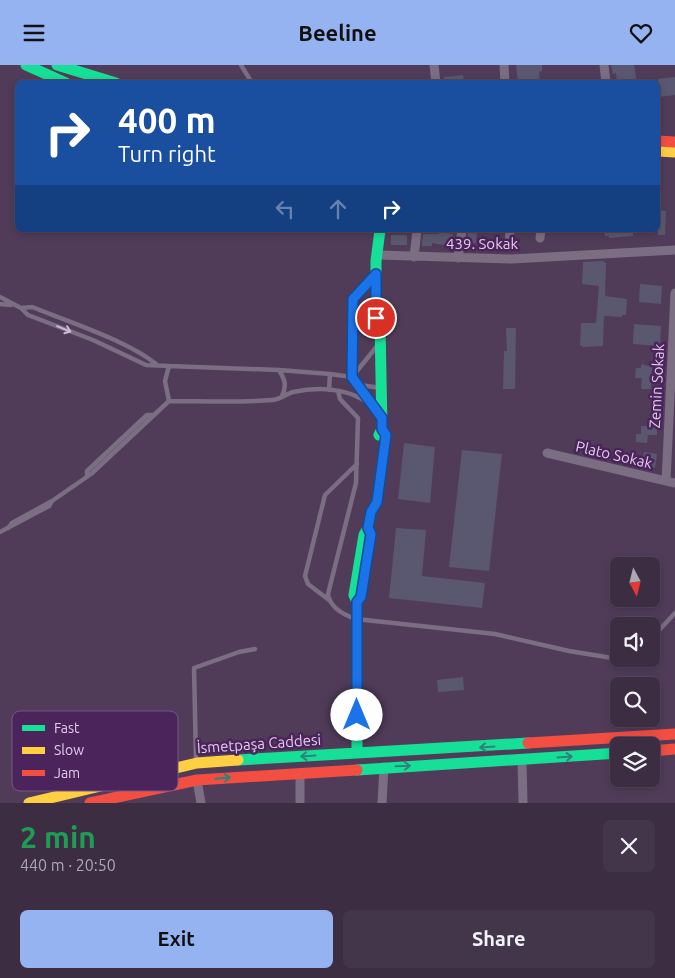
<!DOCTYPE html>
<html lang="en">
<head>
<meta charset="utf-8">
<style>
  body { margin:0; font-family:Ubuntu,sans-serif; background:#43354a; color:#f1f3f6; height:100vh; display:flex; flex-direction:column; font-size:19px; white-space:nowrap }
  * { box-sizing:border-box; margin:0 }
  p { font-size:16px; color:#aca8b2 }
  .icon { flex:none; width:28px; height:28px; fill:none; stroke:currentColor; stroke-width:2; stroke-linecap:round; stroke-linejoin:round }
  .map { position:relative; height:738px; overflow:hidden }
  .drawer { display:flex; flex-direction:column; background:#3c2d43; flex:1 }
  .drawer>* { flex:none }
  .top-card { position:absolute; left:15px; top:15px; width:645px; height:152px; border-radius:8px; box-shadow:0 2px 8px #0003,0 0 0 1px #55495c; background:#1a4fa0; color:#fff; overflow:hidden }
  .needle { width:32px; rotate:173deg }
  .controls { position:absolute; left:610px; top:492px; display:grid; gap:10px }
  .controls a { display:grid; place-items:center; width:50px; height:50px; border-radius:8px; background:#3c2d43; box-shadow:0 2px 8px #0003,0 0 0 1px #55495c; font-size:25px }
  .pin { position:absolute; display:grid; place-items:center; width:42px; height:42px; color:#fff; margin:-21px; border:2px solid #fff; border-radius:50%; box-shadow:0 1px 5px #0007 }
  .me { position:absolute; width:55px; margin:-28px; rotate:0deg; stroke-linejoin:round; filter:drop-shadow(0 0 4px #0008) }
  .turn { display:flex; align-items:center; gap:18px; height:105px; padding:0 20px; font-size:22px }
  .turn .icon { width:65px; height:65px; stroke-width:2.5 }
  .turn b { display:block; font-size:35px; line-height:42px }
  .lanes { display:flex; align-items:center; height:48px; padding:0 20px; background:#0003; justify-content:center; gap:25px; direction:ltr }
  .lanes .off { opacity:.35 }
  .round { display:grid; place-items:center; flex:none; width:52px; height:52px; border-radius:8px; background:#43354a }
  .summary { display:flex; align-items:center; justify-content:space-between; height:85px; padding:0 20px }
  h1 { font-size:30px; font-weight:600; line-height:38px; color:#1e9e55 }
  .action { display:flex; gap:10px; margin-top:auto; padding:10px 20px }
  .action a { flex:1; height:58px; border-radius:8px; background:#95b2f1; color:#111; font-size:20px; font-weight:600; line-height:58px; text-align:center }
  .action a+a { background:#43354a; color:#f1f3f6 }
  header { display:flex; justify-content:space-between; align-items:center; height:65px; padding:0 20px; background:#95b2f1; color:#111; font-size:22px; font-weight:600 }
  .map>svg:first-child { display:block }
  .building { fill:#5a5770 }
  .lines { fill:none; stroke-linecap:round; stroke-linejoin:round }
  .lane { stroke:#7b6d82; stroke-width:4.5 }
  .street { stroke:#7b6d82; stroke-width:9 }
  .fast { stroke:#16e098; stroke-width:11 }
  .slow { stroke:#ffcf43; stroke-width:11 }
  .jam { stroke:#f24e42; stroke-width:11 }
  .oneway { stroke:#cdb8d7 }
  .oneway2 { stroke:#308279 }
  .route-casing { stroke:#114b97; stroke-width:12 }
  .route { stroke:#1a73e8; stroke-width:9 }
  .labels { text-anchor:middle; stroke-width:5; stroke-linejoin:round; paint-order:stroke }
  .street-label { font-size:15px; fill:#e1cbec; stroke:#4a245a }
  .key { fill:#4a245a; stroke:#775686; stroke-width:1 }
  .key-label { font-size:14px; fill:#e1cbec }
</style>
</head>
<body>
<header><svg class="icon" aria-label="menu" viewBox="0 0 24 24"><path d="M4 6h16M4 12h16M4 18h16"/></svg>Beeline<svg class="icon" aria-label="heart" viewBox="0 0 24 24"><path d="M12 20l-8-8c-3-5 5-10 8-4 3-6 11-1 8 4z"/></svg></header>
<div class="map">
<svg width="675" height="738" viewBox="0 0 675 738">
  <rect width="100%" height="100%" fill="#503c59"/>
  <path class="building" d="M516 0H542V6L539 7 540 18H518Z
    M611 0H634L637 18H617L616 8 613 9Z
    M463 10 464 18H444V12Z
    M675 12V30L658 32V14Z
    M658 145 666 146 665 170H658Z
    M468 165H477L476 178H467Z
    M604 165H633V171L609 173V171H605Z
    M439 167 453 169 451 181 432 178V181H422L423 169H439Z
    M391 170H407V180H391Z
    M603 196 606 198 605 231 627 234 626 250H622V252L604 251 603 281 583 282 580 280 581 258H596L599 221 582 219 583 197Z
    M640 219 662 221 661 239 639 237Z
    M634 259 661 261 660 281 633 279Z
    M506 263H516L515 324H503L504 286H507Z
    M641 299 652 302 651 324H641L642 313H635L636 303H641Z
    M641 361H657V370H648L647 378 636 377V369H641Z
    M404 378 435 382 430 438 398 434Z
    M462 385 502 389 489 506 449 502Z
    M644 387 657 389 655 403 642 401Z
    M396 463 426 465 422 511 485 518 482 543 389 533Z
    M463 612 464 625 438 627 437 615Z"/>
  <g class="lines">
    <path class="lane" d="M241 0 252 18
      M0 232 21 243 28 250 93 275 146 300 169 301 165 316 169 336
      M0 239 11 240
      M21 243 32 242C67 256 128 276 156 299
      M169 301 279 305C285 315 287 320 282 331
      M279 305 330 309
      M360 320 381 323
      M329 325 330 309 352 312 378 280
      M338 326 340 334 358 353 356 418 328 529C330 543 344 550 356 554L495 569 569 586 631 596 633 594
      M370 338 360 320 352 312 353 234 373 212
      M87 410V406L147 350H152
      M8 463 12 458 52 436
      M0 467 49 441 52 436 91 409 169 336C203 336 238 338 272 335 279 335 286 329 293 327 322 321 358 323 378 348
      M329 535 308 519 305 511 325 430 357 399
      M651 574 675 548
      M196 695 194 603 239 587 255 584"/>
    <path class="street" d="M434 0 436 18
      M504 0 505 18
      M604 0 606 18
      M540 173 541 165
      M509 181 510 165
      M379 190 512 194 675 185
      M414 192 417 165
      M458 193 462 165
      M547 388 675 418
      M666 416 675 228
      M522 695 523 738
      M197 715 201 738
      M300 738V708
      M382 738 384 702"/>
    <path class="fast" d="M26 0 66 18
      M57 0 116 18
      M379 370 382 364 380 259 376 253V196L380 165
      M357 687V537L354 530 364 470 368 463 371 447 377 437 386 370 382 364
      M238 695 528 678
      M357 705 619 688"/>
    <path class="slow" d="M658 86 675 87
      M29 738 197 698 238 695"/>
    <path class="jam" d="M658 76 675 77
      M528 678 675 669
      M651 686 675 684
      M90 738 197 715 357 705"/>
  </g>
  <defs><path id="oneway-shaft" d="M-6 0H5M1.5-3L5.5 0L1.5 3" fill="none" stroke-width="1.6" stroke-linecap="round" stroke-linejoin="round" transform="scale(1.25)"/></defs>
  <use class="oneway" href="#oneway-shaft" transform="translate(64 264) rotate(22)"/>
  <g class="oneway2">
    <use href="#oneway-shaft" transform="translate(487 682) rotate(176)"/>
    <use href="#oneway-shaft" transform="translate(308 691) rotate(176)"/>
    <use href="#oneway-shaft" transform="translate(565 692) rotate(-4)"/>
    <use href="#oneway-shaft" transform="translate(403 701) rotate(-2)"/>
    <use href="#oneway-shaft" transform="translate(223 713) rotate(-5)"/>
  </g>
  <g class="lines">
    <defs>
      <path id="route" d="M357 650V537L361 532 371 469 368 463 371 447 377 437 386 370 382 364V353L352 312 353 234 376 209V253"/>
    </defs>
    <use href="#route" class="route-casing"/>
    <use href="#route" class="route"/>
  </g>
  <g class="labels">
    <g class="street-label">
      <text x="482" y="184">439. Sokak</text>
      <text transform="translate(657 321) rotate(-87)" y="5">Zemin Sokak</text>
      <text transform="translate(614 390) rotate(13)" y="5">Plato Sokak</text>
      <text transform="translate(259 679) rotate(-4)" y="5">İsmetpaşa Caddesi</text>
    </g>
  </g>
  <rect x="12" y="646" width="166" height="80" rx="8" class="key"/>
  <rect x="22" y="660" width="23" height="6" fill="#16e098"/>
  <rect x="22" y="682" width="23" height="7" fill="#ffcf43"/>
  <rect x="22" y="705" width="23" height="6" fill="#f24e42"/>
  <g class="key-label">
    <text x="54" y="668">Fast</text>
    <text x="54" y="690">Slow</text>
    <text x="54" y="713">Jam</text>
  </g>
</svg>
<div class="controls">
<a><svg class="needle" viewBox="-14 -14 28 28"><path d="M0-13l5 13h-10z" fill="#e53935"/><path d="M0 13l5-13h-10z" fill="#aca8b2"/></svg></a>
<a><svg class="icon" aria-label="sound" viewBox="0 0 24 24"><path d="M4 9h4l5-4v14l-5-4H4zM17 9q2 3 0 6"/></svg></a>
<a><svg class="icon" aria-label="search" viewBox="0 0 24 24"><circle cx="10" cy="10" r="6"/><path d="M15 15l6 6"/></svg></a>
<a><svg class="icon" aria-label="layers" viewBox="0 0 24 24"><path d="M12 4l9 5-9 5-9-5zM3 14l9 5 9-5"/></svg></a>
</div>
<div class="pin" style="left:376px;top:253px;background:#d93025"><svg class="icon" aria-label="arrive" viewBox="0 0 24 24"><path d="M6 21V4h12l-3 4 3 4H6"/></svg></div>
<svg class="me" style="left:357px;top:650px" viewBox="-20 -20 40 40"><circle r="19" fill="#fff"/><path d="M0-13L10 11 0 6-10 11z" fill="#1a73e8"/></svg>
<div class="top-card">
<div class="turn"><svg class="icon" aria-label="right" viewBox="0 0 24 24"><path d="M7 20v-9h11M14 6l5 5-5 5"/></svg><div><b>400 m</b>Turn right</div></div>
<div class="lanes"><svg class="icon off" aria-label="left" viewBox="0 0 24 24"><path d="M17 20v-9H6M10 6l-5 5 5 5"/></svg><svg class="icon off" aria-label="ahead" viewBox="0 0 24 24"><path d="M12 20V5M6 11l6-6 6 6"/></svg><svg class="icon" aria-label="right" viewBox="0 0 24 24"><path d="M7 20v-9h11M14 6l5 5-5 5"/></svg></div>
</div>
</div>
<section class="drawer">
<div class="summary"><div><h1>2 min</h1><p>440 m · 20:50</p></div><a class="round"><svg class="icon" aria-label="close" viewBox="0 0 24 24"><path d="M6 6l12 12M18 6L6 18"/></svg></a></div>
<div class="action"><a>Exit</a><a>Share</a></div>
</section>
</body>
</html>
